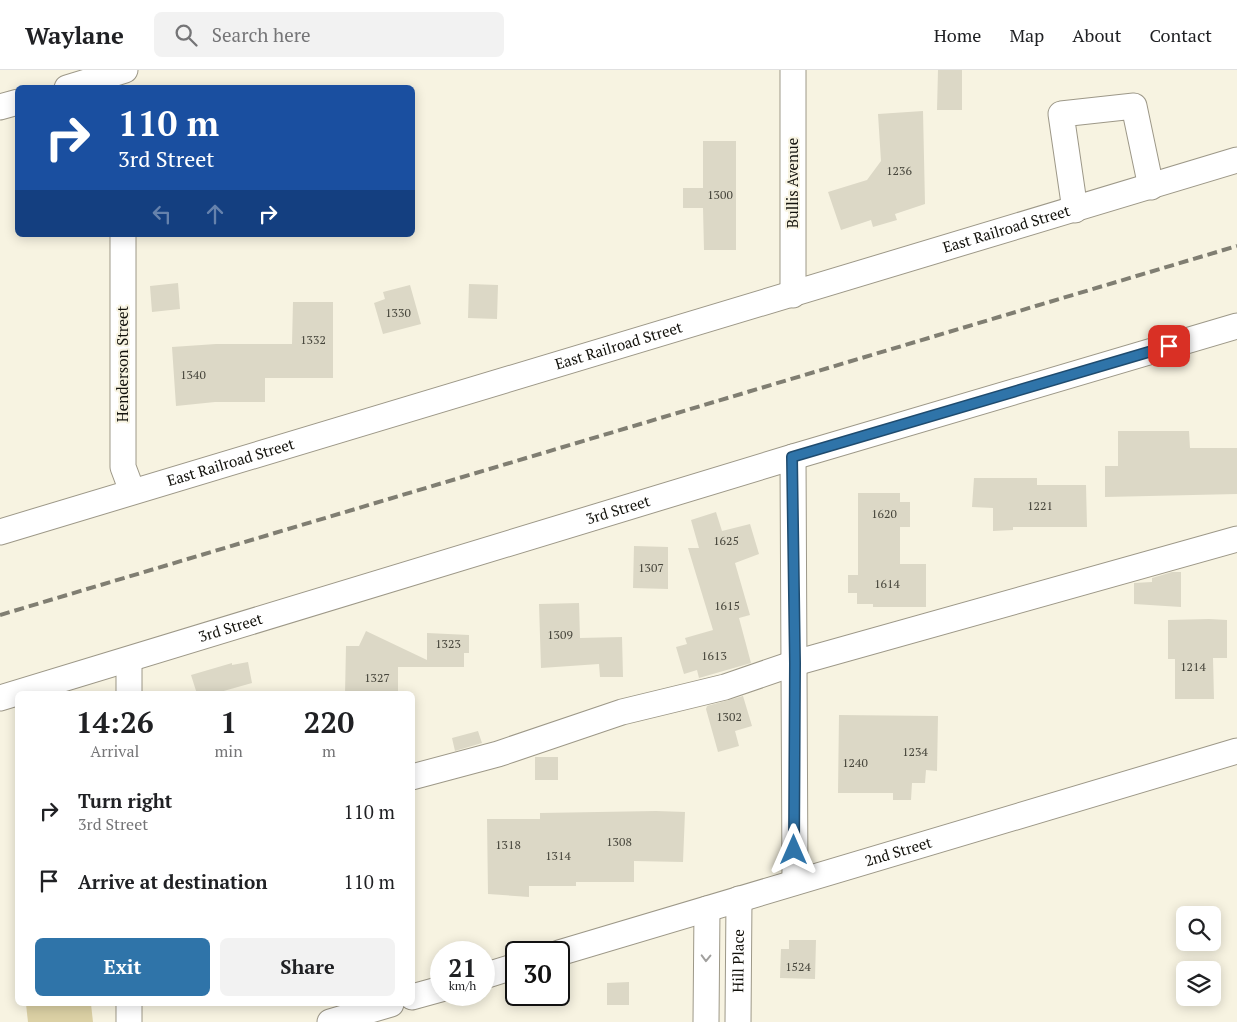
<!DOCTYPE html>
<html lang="en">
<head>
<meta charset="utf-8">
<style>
  body { margin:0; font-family:"PT Serif",serif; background:#f2f2f2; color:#202124; height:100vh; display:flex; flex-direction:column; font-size:19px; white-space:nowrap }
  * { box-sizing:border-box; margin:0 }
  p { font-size:16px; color:#757577 }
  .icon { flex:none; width:28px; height:28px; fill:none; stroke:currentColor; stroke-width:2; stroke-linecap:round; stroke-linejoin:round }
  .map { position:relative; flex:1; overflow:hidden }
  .side { position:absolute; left:15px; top:621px; width:400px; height:315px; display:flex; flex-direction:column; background:#fff; border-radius:8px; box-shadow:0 2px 12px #0003 }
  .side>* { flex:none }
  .top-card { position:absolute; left:15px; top:15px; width:400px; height:152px; border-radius:8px; box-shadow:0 2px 12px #0003; background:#1a4fa0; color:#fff; overflow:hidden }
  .buttons { position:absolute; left:1176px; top:836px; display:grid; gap:10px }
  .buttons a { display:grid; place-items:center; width:45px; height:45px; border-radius:8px; background:#fff; box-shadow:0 2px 12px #0003; font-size:25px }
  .speed { position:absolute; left:430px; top:871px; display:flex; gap:10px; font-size:25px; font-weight:700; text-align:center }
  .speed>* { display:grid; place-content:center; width:65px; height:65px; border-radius:50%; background:#fff; box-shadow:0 2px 12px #0003; line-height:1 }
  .speed small { font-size:12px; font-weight:400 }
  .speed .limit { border:2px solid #111; border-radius:8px; background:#fff; color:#111 }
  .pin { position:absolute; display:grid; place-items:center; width:42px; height:42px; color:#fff; margin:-21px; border-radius:10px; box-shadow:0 2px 8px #0006 }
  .me { position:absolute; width:55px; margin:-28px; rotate:0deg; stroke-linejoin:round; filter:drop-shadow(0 0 4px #0008) }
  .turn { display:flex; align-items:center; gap:18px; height:105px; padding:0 20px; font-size:22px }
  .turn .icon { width:65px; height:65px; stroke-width:2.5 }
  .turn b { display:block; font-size:35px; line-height:42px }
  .lanes { display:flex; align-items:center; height:48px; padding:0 20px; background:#0003; justify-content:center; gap:25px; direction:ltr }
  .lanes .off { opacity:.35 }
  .eta { display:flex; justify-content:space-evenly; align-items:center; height:85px; text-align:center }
  .eta b { font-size:30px; font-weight:700; line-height:35px }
  .button { display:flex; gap:10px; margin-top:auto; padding:10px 20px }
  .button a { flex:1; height:58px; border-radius:8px; background:#2f74a9; color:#fff; font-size:20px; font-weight:700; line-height:58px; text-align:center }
  .button a+a { background:#f2f2f2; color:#202124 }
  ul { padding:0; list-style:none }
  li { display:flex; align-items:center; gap:15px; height:70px; padding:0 20px }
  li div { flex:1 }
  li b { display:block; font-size:19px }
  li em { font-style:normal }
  header { display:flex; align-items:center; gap:30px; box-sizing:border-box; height:70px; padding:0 25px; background:#fff; border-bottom:1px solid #e0e0e0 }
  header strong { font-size:24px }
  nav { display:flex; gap:28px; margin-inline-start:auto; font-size:18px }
  .search { width:350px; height:45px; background:#f2f2f2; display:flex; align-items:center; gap:12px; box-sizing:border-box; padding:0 18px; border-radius:8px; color:#757577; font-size:19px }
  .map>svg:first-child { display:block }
  .green { fill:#dbd0a4 }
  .building { fill:#dcd8c6 }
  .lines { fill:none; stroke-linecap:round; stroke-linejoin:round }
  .minor-casing { stroke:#9d9888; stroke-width:27 }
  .minor { stroke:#fff; stroke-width:25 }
  .rail { stroke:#807e72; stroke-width:4; stroke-dasharray:10 5; stroke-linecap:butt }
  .oneway { stroke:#a1a09e }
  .route-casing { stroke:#1f4b6e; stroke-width:12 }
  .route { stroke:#2f74a9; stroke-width:9 }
  .labels { text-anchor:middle; stroke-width:4; stroke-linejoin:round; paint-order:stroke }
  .number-label { font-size:12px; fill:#45443a }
  .street-label { font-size:15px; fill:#13120c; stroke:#f7f3e1 }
</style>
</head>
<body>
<header>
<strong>Waylane</strong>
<div class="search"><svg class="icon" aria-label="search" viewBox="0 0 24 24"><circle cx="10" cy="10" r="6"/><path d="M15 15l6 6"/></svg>Search here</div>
<nav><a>Home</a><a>Map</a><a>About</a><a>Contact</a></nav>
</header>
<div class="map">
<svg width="1237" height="952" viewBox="0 0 1237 952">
  <rect width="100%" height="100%" fill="#f7f3e1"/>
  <path class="green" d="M26 934H91L93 952H28Z"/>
  <path class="building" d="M938 0H962V40H937Z
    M923 41 925 134 895 144 897 150 873 157 871 150 841 160 828 122 867 110 881 91 878 44Z
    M703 71H736V180H704L703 138H683V118H703Z
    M178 213 180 239 152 242 150 216Z
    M469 214 498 215 497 249 468 248Z
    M410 215 421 254 383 264 374 233 385 229 383 222Z
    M293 232H333V308H265V332H215L176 336 172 277 216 274H292Z
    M1118 361H1189L1190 378H1237V424L1105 427V396H1118Z
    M974 408H1037V415H1086L1087 457H1013V460L993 461V438L972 437Z
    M858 423H900V432H910V457H900V494H926V537H873V534H857V523H848V505H858Z
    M716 442 722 461 750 454 759 484 735 493 750 545 739 548 751 593 699 608 697 600 684 604 676 577 687 574 685 568 713 560 688 478H699L691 450Z
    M634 476 668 477V519L633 518Z
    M1172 502H1181V537L1134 534V513L1152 512V508Z
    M579 533 580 568 622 567 623 607H600L599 594 541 598 539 534Z
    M1209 549 1227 550V588H1213L1214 629H1175V589H1168V550Z
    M366 561 427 590V563L469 565V583H464V597H398V624H345L346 576H359Z
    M248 592 252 613 213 624H197L191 605 232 593V595Z
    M743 626 752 656 735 661 739 676 718 682 706 639 707 636Z
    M839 645 938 646 937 701 926 700 925 713H912L911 730H893V723H838Z
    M478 661 482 673 455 681 452 668Z
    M535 687H558V710H535Z
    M656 741 685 742 683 792 634 791V812H576V816H529V827L488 824 487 749H540V743Z
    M789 870H816L815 909 780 908 781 879H789Z
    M629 912V935H607V913Z"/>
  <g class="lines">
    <defs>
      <g id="minor">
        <path d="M793 0V225"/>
        <path d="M67 18 125 0"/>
        <path d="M0 37 18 32"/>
        <path d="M1075 140 1061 44 1134 36 1151 117"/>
        <path d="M123 165V397L132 421"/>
        <path d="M793 387 795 812"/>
        <path id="s1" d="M0 462 1237 90"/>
        <path d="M129 590V624"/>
        <path id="s2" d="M0 628 793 387 1237 256"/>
        <path d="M412 707 498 684 622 642 725 617 795 593 1237 469"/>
        <path id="s3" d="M559 883 1237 681"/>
        <path d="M484 906 516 896"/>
        <path d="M412 927 441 919"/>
        <path d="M129 934V952"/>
        <path d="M330 952 391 934"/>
        <path d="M706 952 707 839"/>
        <path id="s4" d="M738 952 739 829"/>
      </g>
    </defs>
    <use href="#minor" class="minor-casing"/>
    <use href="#minor" class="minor"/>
    <path class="rail" d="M0 545 1237 176"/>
  </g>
  <defs><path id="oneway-chevron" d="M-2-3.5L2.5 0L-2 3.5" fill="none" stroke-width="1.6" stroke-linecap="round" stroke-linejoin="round" transform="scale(1.25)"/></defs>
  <use class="oneway" href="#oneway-chevron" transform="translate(706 888) rotate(91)"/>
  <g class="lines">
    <defs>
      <path id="route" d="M794 780 795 593 792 387 1169 276"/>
    </defs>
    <use href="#route" class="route-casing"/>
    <use href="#route" class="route"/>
  </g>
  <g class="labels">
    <g class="number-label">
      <text x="899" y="105">1236</text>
      <text x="720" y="129">1300</text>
      <text x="398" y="247">1330</text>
      <text x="313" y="274">1332</text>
      <text x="193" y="309">1340</text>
      <text x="1040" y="440">1221</text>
      <text x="884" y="448">1620</text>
      <text x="726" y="475">1625</text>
      <text x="651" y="502">1307</text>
      <text x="887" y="518">1614</text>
      <text x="727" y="540">1615</text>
      <text x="560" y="569">1309</text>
      <text x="448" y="578">1323</text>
      <text x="714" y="590">1613</text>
      <text x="1193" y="601">1214</text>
      <text x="377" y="612">1327</text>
      <text x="729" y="651">1302</text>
      <text x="915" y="686">1234</text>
      <text x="855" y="697">1240</text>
      <text x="619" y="776">1308</text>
      <text x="508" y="779">1318</text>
      <text x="558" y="790">1314</text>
      <text x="798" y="901">1524</text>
    </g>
    <g class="street-label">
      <text transform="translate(793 113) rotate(-90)" y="5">Bullis Avenue</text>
      <text dy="5" stroke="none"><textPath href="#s1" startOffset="1051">East Railroad Street</textPath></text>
      <text dy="5" stroke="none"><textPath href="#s1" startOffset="646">East Railroad Street</textPath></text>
      <text transform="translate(123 294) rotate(-90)" y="5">Henderson Street</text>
      <text dy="5" stroke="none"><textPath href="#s1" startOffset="241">East Railroad Street</textPath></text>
      <text dy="5" stroke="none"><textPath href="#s2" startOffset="646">3rd Street</textPath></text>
      <text dy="5" stroke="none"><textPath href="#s2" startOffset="241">3rd Street</textPath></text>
      <text dy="5" stroke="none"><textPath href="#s3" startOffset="354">2nd Street</textPath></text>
      <text dy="5" stroke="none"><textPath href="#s4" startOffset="61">Hill Place</textPath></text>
    </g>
  </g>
</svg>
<div class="buttons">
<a><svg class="icon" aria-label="search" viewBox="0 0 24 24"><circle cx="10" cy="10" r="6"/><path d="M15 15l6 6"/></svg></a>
<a><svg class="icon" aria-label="layers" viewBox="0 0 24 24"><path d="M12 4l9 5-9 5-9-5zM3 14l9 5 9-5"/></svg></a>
</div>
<div class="speed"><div>21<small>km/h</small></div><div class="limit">30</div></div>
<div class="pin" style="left:1169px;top:276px;background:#d93025"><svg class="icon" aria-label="arrive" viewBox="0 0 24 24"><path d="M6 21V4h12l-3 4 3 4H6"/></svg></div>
<svg class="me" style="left:794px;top:780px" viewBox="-20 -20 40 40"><path d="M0-17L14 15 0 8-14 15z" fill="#2f74a9" stroke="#fff" stroke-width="4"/></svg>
<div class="top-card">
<div class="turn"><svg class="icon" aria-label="right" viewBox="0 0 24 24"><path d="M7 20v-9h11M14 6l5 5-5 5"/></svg><div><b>110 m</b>3rd Street</div></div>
<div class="lanes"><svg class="icon off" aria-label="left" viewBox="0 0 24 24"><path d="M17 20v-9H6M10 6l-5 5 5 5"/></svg><svg class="icon off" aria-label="ahead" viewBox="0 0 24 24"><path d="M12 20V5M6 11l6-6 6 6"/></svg><svg class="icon" aria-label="right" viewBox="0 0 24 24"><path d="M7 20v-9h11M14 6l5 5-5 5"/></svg></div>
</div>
<section class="side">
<div class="eta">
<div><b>14:26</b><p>Arrival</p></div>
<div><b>1</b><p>min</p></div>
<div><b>220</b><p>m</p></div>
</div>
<ul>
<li><svg class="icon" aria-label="right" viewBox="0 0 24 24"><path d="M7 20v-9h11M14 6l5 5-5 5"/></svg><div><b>Turn right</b><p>3rd Street</p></div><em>110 m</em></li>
<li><svg class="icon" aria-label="arrive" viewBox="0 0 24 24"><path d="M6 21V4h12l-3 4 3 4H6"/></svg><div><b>Arrive at destination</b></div><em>110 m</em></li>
</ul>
<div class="button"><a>Exit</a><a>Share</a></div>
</section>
</div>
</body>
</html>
